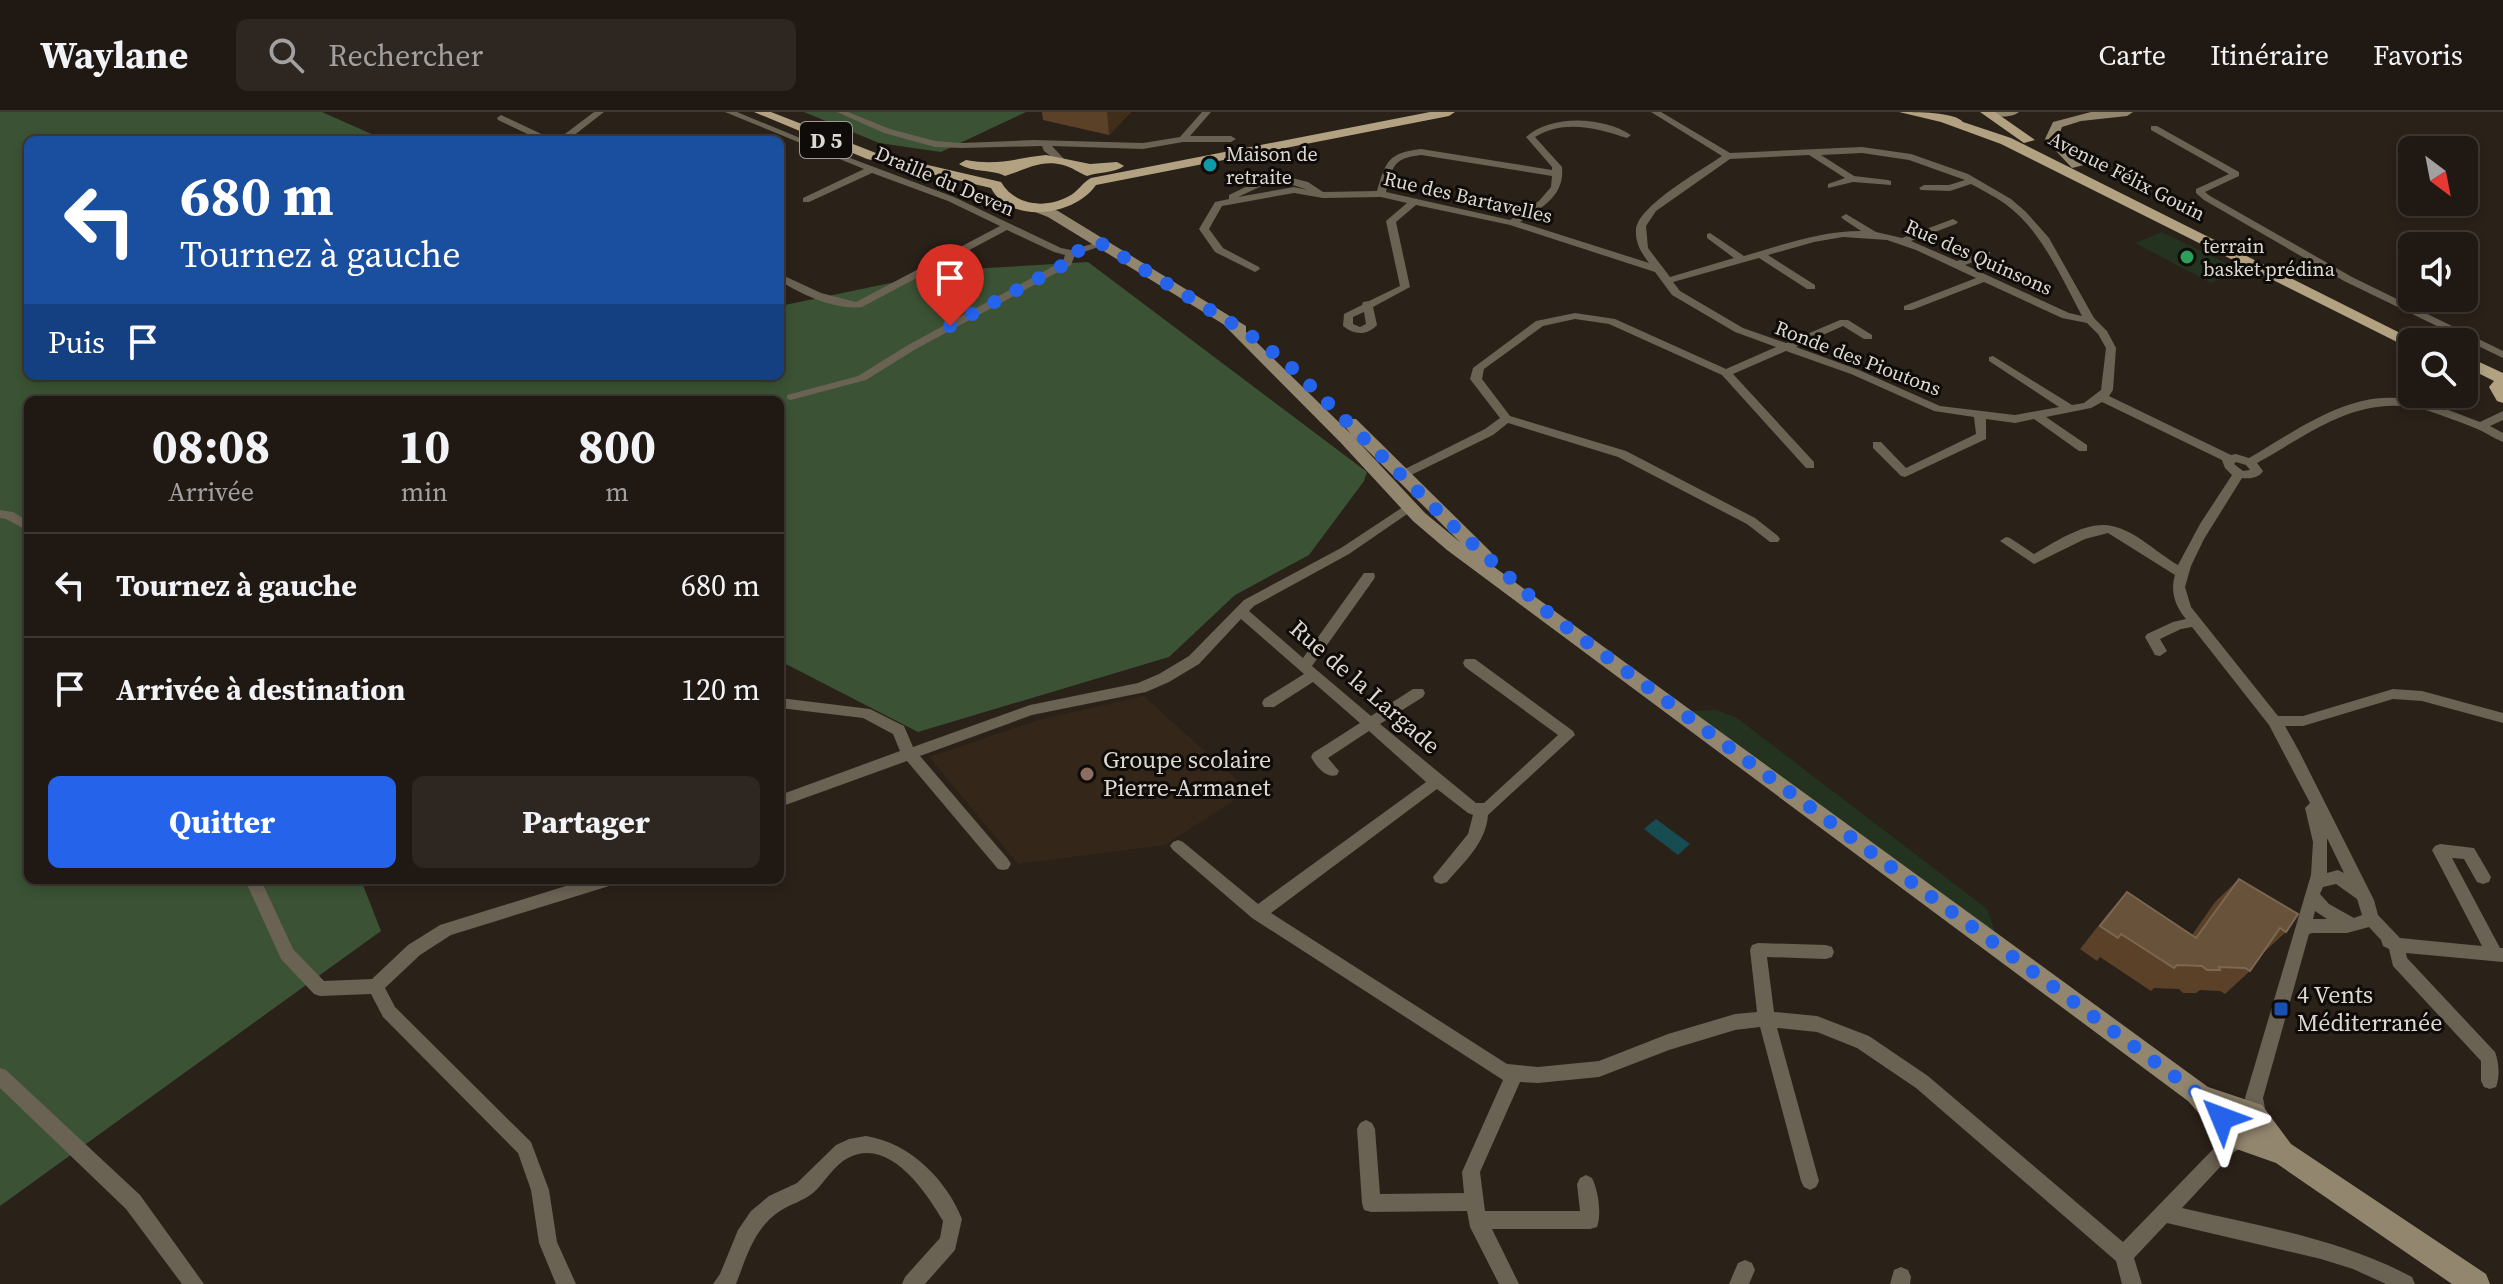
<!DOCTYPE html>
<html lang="fr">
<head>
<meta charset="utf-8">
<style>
  body { margin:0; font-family:"Source Serif 4",serif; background:#2d2621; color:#f1f3f6; height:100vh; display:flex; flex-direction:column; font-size:30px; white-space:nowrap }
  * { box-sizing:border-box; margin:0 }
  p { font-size:26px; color:#a2a0a0 }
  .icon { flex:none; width:44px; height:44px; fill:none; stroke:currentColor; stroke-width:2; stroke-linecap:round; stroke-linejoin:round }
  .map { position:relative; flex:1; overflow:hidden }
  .panel { position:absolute; left:24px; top:284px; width:760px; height:488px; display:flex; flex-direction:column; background:#201913; border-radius:12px; box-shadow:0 4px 12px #0003,0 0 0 2px #3d3833 }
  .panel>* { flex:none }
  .top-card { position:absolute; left:24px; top:24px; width:760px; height:244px; border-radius:12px; box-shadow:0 4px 12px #0003,0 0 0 2px #3d3833; background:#1a4fa0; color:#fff; overflow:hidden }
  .needle { width:52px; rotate:148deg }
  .buttons { position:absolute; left:2398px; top:24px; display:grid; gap:16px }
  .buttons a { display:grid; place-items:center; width:80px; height:80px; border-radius:12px; background:#201913; box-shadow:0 4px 12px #0003,0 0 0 2px #3d3833; font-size:40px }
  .pin { position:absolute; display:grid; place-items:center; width:68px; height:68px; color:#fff; margin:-82px -34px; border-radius:50% 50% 50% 0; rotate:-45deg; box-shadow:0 0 8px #0007 }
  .pin .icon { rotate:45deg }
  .me { position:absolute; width:88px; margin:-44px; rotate:314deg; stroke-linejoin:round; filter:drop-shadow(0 0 6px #0008) }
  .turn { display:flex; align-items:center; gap:28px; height:168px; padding:0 24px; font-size:36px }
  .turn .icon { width:104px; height:104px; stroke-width:2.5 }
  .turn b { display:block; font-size:56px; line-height:68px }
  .then { display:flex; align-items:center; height:76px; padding:0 24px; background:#0003; gap:16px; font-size:30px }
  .eta { display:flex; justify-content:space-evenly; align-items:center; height:136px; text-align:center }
  .eta b { font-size:48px; font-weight:700; line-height:56px }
  .primary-button { display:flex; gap:16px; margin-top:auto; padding:16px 24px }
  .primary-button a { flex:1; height:92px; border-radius:12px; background:#2563eb; color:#fff; font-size:32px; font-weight:700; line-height:92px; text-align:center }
  .primary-button a+a { background:#2d2621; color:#f1f3f6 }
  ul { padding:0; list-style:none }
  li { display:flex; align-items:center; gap:24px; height:104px; padding:0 24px; border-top:2px solid #3d3833 }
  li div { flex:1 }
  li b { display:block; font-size:30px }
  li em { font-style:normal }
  header { display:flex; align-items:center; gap:48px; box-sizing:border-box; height:112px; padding:0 40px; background:#201913; border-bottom:2px solid #3d3833 }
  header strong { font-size:38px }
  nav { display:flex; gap:44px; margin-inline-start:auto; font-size:28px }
  .search { width:560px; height:72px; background:#2d2621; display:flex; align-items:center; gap:20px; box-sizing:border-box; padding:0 28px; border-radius:12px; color:#a2a0a0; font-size:30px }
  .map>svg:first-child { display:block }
  .built { fill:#342619 }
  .green { fill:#243220 }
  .forest { fill:#3b5234 }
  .water { fill:#174c53 }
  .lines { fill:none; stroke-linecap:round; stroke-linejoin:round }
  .street { fill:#6a6253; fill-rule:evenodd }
  .secondary { fill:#93866e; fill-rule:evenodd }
  .primary { fill:#b2a282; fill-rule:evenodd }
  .wall { fill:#5b4128 }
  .shaded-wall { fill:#412e1a }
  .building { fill:#69523a; stroke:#7b6752; stroke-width:2 }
  .route { stroke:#2563eb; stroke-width:14; stroke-dasharray:0 25.2 }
  .culture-dot { fill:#0f9aa8; stroke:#0f0b08; stroke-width:3 }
  .leisure-dot { fill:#2e9e5b; stroke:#0f0b08; stroke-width:3 }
  .education-dot { fill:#8d6e63; stroke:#0f0b08; stroke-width:3 }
  .transit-dot { fill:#1a4fb4; stroke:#0f0b08; stroke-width:3 }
  .labels { text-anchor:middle; stroke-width:6; stroke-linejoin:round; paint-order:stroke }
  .far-poi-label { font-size:20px; fill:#ded8d2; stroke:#0f0b08; text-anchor:start }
  .far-street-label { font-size:20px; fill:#ded8d2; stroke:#0f0b08 }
  .shield { fill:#0f0b08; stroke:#a09a95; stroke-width:2 }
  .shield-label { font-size:22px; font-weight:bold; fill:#ded8d2 }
  .street-label { font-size:24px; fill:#ded8d2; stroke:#0f0b08 }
  .poi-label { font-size:24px; fill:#ded8d2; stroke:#0f0b08; text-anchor:start }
</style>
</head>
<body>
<header>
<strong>Waylane</strong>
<div class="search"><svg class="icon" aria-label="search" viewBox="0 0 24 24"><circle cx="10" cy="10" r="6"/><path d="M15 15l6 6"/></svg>Rechercher</div>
<nav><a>Carte</a><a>Itinéraire</a><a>Favoris</a></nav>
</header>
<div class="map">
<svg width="2503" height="1172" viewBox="0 0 2503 1172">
  <rect width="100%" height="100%" fill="#2a2119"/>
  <path class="built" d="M1144 584 1249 679 1165 733 1018 752 929 645 1041 607Z"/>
  <path class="green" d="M2162 120 2240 158 2211 171 2135 131Z
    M1716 598 1737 606 1982 793 1988 799 1995 820H1992L1691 599Z"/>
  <path class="forest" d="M0 0H322L385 28H28V264H780V194L953 158 1088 150 1367 360 1364 369 1309 443 1235 483 1169 545 918 620 780 549V288H28V768H361L381 819 0 1094Z
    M804 0H1026L941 40 879 31Z"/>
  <path class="water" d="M1656 707 1690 732 1678 743 1644 717Z"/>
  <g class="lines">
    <path class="street" d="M594 0H604L568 28H557Z
      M725 0H737L834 40 954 85 1061 136 1071 138 1102 129 1107 132 1075 143 1071 153 916 237 866 268 791 288 787 287V283L858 264 908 233 1063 149 1065 143 1054 140 1007 118 862 195C834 198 803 183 780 169V162L821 181 856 190 1000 114 948 89 872 61 809 90H803V86L864 57Z
      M837 0H848L890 17 935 29 962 31 1033 28 1143 31 1180 25 1202 0H1211L1190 24H1231L1236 27 1231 30H1183L1143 37 1052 34 1065 48 1060 51 1044 39 1042 34 962 36 935 35 884 21Z
      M1651 0H1661L1730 41 1862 35 1911 42 1968 62 2011 87 2026 100 2049 126 2094 206 2107 219 2116 236 2113 278 2109 284 2231 343 2236 342 2249 346C2293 321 2343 282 2397 286 2426 288 2453 300 2480 310L2503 299V308L2490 314 2503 321V330C2493 326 2485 320 2475 316 2460 310 2444 304 2429 299 2361 279 2313 320 2257 351L2263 359C2259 366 2249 367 2242 366L2204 427 2191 454 2185 475 2191 495 2278 604H2303L2393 577 2422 579 2503 601V611L2422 589 2393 587 2303 614H2285L2299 639 2374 788 2378 803 2400 826 2482 834 2432 738 2435 734 2440 732 2474 736 2491 765 2489 770 2483 772 2477 770 2464 747 2452 746 2500 836H2503V850L2406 841 2407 846 2495 940C2499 950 2500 965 2496 975L2490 977 2484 975 2481 969V949L2393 854 2389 837 2383 834 2381 828 2369 815 2347 821H2313L2309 822 2263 986 2267 1007 2264 1013 2258 1015 2252 1013 2245 986 2311 763 2313 730 2305 696 2310 691 2269 613 2192 515 2181 517 2160 527 2167 539 2160 544 2155 543 2145 525 2147 522 2173 510 2186 507C2175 494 2170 479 2175 463L2108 421 2085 427 2034 452 2000 429 2006 425 2010 426 2034 442C2055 430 2087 408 2112 414 2136 419 2157 441 2178 453L2200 412 2232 363 2225 356 2222 348 2102 290 2091 296 2046 305 2087 333V339H2079L2034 307 2015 311 1986 307V327L1905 365 1901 364 1873 336V330H1881L1906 356 1976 322 1974 305 1934 299 1851 262 1786 239 1733 262 1814 350V356H1806L1722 263 1609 212 1575 207 1543 214 1484 257 1482 267 1510 304 1626 339 1755 406 1778 424 1780 427 1778 430H1770L1747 412 1618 345 1508 311 1493 323 1403 367 1399 366 1397 363 1399 360 1485 317 1500 306 1470 267 1473 256 1536 209 1575 201 1615 207 1726 257 1776 235 1735 220 1672 183 1655 160 1510 113 1416 93 1396 110 1410 175 1373 195 1377 213C1367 224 1354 223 1343 214L1344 202 1362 193 1363 190 1369 189 1400 174 1386 109 1407 91 1381 85 1323 86 1294 81 1222 94 1209 117 1223 136 1259 155 1260 157 1255 160 1215 140 1199 117 1215 90 1229 87V83L1260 68 1284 64 1308 70 1323 80 1377 79C1386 49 1388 41 1421 37L1552 58V55L1526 25C1552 2 1603 5 1631 23L1627 26C1597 16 1564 7 1535 25L1562 55C1565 84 1542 95 1520 110L1649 151C1641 140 1635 131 1636 117 1639 93 1702 58 1722 44ZM1862 41 1909 48 1965 68 1949 73H1924L1919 76 1921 78 1950 79 1971 72C1982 78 1994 84 2004 91 2041 117 2061 165 2082 204L2069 201 1965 153 1990 144V140H1982L1957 149 1911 129 1956 112 1958 110 1953 107 1902 126 1876 120 1846 102 1841 105 1843 107 1861 119C1820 119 1782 133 1744 144L1710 121 1707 122V126L1734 146 1670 165 1648 136 1646 114 1656 99 1730 47 1809 43 1845 66 1828 72V76L1853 70 1891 73V69L1888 68 1854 64 1821 43ZM1421 43 1552 64 1551 75 1539 89 1510 108 1386 80C1393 55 1392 46 1421 43ZM1284 70 1308 78 1294 75 1238 85 1266 72ZM1843 125 1887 128 1916 138 1976 166 1904 194V198H1912L1984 170 2062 206 2087 211 2098 222 2106 236 2101 278 2084 291 2072 293 1993 244 1989 245V249L2059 295 2015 303 1940 294 1859 258 1796 235 1843 214 1864 227H1872V223L1848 208H1840L1786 231 1743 216 1680 179 1673 170 1759 146 1807 177H1815V173L1768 143 1814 130ZM1364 200 1366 212 1360 215 1353 212V205ZM2236 350 2246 353 2250 358 2243 359 2234 352ZM2327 726 2344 761 2338 758 2327 761ZM2336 772 2357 787 2362 803 2354 806 2329 792 2320 782 2323 775ZM2315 799 2327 807H2313Z
      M501 3 550 26 552 28H540L498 8 497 6Z
      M2151 14H2157L2239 60V64L2205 80 2210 84 2352 165 2503 239V246L2344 169 2204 88 2196 81V77L2229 62 2151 18Z
      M1409 391 1415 395 1413 398 1349 442 1254 494 1249 499 1303 546 1364 461H1374L1375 464 1374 467 1312 554 1371 604 1413 577H1423L1425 581 1423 585 1380 612 1476 691H1484L1558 623 1465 555 1463 551 1465 547H1475L1573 619 1575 623 1488 703C1486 731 1464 750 1447 770L1441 772 1435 770 1433 765 1468 722 1473 703 1468 701 1437 677 1271 801 1507 952 1538 955 1599 949 1668 922 1735 902 1757 900 1750 838 1752 833 1758 831 1826 833 1832 835 1834 840 1832 845 1826 847 1767 845 1774 900 1817 904 1869 924 1928 964 2123 1130 2222 1028 2241 1018 2247 1021 2250 1027 2247 1033 2234 1040 2182 1096C2260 1114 2340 1127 2412 1165L2415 1172H2386L2353 1157 2321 1147 2167 1111 2134 1146 2142 1172H2122L2116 1149 1916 976 1857 936 1817 920 1777 916 1819 1069 1816 1075 1810 1078 1804 1075 1801 1069 1760 915 1735 918 1669 938 1599 965 1538 971 1520 970 1480 1060 1485 1099H1580L1577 1072 1580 1066 1586 1063 1592 1066C1598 1078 1602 1102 1597 1115L1590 1117H1492L1519 1172H1499L1470 1115 1467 1099 1371 1100 1364 1098 1362 1091 1357 1017 1360 1011 1366 1008 1372 1011 1375 1017 1380 1082 1464 1081 1462 1060 1503 968 1252 806 1173 738 1170 734 1173 730 1178 728 1183 730 1258 792 1426 670 1369 619 1328 646 1339 659 1337 663C1326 667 1316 654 1311 645L1313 641 1360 611 1313 570 1274 595H1264L1262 591 1264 587 1304 562 1241 507 1199 552 1169 570 1146 580 1032 603 920 644 1008 747 1011 752 1008 757 1003 758 998 757 907 649 780 695V683L900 639 893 622 863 606 780 596V586L870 597 904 614 913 635 1030 593 1138 571 1159 562 1189 544 1244 488 1341 436Z
      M0 398 13 400 28 409V419L6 407 0 406Z
      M245 768H261L293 837 324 869 372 867 408 833 440 813 585 768H614L612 773 606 775 451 823 420 843 385 876 395 895 531 1030 549 1078 557 1130 576 1172H556L539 1131 531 1078 518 1041 383 905 371 882 320 884 314 882 281 847Z
      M0 956 6 958 140 1083 204 1172H182L126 1097 0 976Z
      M866 1024C910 1031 946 1067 962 1107L955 1138 925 1172H902L905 1165 940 1126 943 1109C926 1080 889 1024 848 1046 834 1053 825 1070 813 1081 803 1089 791 1092 780 1099 754 1116 747 1144 736 1172H713L720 1162 738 1118 751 1099 769 1084 797 1071 836 1033 849 1027Z
      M1745 1148 1752 1151 1755 1158 1749 1172H1729L1738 1151Z
      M1901 1155 1908 1158 1911 1165 1910 1172H1890L1894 1158Z"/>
    <path class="secondary" d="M1987 0H2019C2012 6 1994 6 1987 0Z
      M2091 0H2133L2127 4 2081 9 2062 15 2058 26 2084 53 2072 56 2045 27 2053 10Z
      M1035 91 1058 99 1246 214V220L1351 322 1342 311 1344 307H1356L1490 439 1493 443 1486 449 2208 975 2262 993 2291 1032 2486 1162 2490 1172H2452L2276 1051 2228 1034 2188 989 1447 438 1413 409 1341 331 1223 212 1048 105 1030 98V92ZM1353 324 1461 431 1425 401Z"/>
    <path class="primary" d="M754 0H771L876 41 1001 70C1016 95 1047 97 1071 83 1079 78 1083 70 1091 66L1430 0H1455L1449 4 1096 73C1075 104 1010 113 991 76L867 47Z
      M1899 0C1916 0 1955 0 1963 10L2011 26 2418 230H2412V237L2407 235 2001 32 1941 10Z
      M1980 0H1995L2035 28 2024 31Z
      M1046 43 1090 52 1117 50 1124 54C1115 61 1097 60 1087 64 1079 61 1072 55 1063 53 1041 47 1025 58 1005 64 992 57 973 61 959 52L966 48C998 54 1016 46 1046 43Z
      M2464 243 2503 261V291L2497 289 2489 275 2494 269 2464 254Z"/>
  </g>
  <path class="wall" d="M1042 0H1131L1109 23 1043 8Z
    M2239 767 2286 820 2263 841 2250 859 2225 882 2220 879 2200 878 2196 881H2183L2179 877 2154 876 2151 879 2100 845 2097 849 2080 837 2106 804 2127 780 2192 823 2215 790Z"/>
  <path class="shaded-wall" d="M1107 0H1131L1109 23Z"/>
  <path class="building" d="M2239 767 2298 802 2286 820 2280 816 2250 859 2245 856 2219 855 2220 858H2207L2202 854 2177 853 2174 856 2121 822 2118 826 2100 814 2127 780 2196 826Z"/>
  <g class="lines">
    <path class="route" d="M950 214 1067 151 1071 141 1102 132 1246 220 1286 250 1453 414 1554 506 2197 981 2222 1006"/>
  </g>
  <circle class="culture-dot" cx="1210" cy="53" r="8"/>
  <circle class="leisure-dot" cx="2187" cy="145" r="8"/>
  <circle class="education-dot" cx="1087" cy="662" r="8"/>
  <rect class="transit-dot" x="2273" y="889" width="16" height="16" rx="4"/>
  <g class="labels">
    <g class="far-poi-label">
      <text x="1226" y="49">Maison de<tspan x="1226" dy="23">retraite</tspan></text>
      <text x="2203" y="141">terrain<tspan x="2203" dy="23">basket prédina</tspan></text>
    </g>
    <g class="far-street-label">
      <text transform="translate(2127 64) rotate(27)" y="7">Avenue Félix Gouin</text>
      <text transform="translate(945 69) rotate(23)" y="7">Draille du Deven</text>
      <text transform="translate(1468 85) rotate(13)" y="7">Rue des Bartavelles</text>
      <text transform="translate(1979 145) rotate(24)" y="7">Rue des Quinsons</text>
      <text transform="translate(1858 246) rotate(21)" y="7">Ronde des Pioutons</text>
    </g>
    <rect class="shield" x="800" y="10" width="52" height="36" rx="6"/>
    <g class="shield-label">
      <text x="826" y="36">D 5</text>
    </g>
    <g class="street-label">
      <text transform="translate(1365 575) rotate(41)" y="8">Rue de la Largade</text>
    </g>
    <g class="poi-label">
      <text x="1103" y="656">Groupe scolaire<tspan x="1103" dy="28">Pierre-Armanet</tspan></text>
      <text x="2297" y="891">4 Vents<tspan x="2297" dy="28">Méditerranée</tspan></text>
    </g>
  </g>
</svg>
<div class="buttons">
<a><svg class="needle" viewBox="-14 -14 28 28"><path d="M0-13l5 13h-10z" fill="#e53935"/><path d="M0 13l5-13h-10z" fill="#a2a0a0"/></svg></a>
<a><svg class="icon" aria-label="sound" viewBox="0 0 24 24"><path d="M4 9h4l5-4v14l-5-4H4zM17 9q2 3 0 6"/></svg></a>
<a><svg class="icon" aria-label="search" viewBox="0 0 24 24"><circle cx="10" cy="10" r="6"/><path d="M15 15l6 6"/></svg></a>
</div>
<div class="pin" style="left:950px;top:214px;background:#d93025"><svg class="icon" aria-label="arrive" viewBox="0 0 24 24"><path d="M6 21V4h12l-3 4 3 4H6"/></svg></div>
<svg class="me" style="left:2222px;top:1006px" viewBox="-20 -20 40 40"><path d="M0-17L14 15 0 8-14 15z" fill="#2563eb" stroke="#fff" stroke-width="4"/></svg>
<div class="top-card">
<div class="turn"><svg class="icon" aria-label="left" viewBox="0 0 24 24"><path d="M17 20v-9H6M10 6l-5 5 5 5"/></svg><div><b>680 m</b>Tournez à gauche</div></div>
<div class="then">Puis<svg class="icon" aria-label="arrive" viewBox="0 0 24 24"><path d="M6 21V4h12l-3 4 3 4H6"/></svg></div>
</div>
<section class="panel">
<div class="eta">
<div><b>08:08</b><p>Arrivée</p></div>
<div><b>10</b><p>min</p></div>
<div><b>800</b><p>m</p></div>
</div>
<ul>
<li><svg class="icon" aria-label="left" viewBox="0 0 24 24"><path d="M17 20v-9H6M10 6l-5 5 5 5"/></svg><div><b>Tournez à gauche</b></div><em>680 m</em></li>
<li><svg class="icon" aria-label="arrive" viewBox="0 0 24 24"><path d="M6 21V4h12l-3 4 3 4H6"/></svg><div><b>Arrivée à destination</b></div><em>120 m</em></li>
</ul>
<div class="primary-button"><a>Quitter</a><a>Partager</a></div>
</section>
</div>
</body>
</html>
